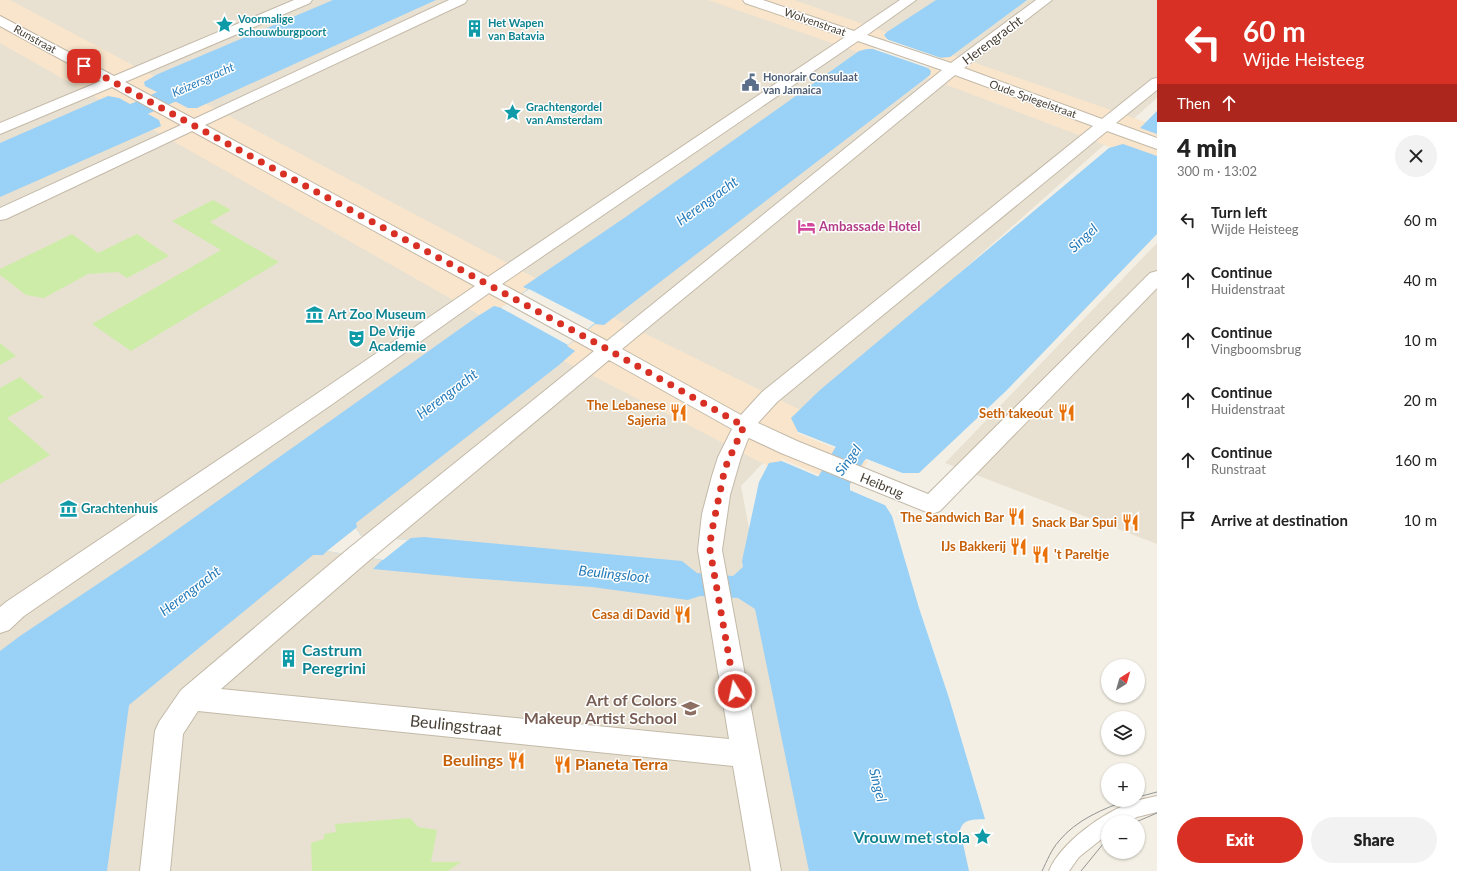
<!DOCTYPE html>
<html lang="en">
<head>
<meta charset="utf-8">
<style>
  body { margin:0; font-family:Lato,sans-serif; background:#f2f2f2; color:#222; height:100vh; display:flex; flex-direction:column; font-size:15px; white-space:nowrap }
  * { box-sizing:border-box; margin:0 }
  p { font-size:13px; color:#767676 }
  .icon { flex:none; width:22px; height:22px; fill:none; stroke:currentColor; stroke-width:2; stroke-linecap:round; stroke-linejoin:round }
  .map { position:relative; flex:1; overflow:hidden }
  .sheet { display:flex; flex-direction:column; background:#fff; width:300px }
  .sheet>* { flex:none }
  .hud { background:#d93025; color:#fff; overflow:hidden }
  .needle { width:26px; rotate:37deg }
  .controls { position:absolute; left:1101px; top:659px; display:grid; gap:8px }
  .controls a { display:grid; place-items:center; width:44px; height:44px; border-radius:50%; background:#fff; box-shadow:0 1px 3px #0004; font-size:20px }
  .pin { position:absolute; display:grid; place-items:center; width:34px; height:34px; color:#fff; margin:-17px; border-radius:8px; box-shadow:0 2px 6px #0006 }
  .me { position:absolute; width:44px; margin:-22px; rotate:350deg; stroke-linejoin:round; filter:drop-shadow(0 0 3px #0008) }
  .turn { display:flex; align-items:center; gap:14px; height:84px; padding:0 20px; font-size:18px }
  .turn .icon { width:52px; height:52px; stroke-width:2.5 }
  .turn b { display:block; font-size:28px; line-height:34px }
  .then { display:flex; align-items:center; height:38px; padding:0 20px; background:#0003; gap:8px; font-size:15px }
  .round { display:grid; place-items:center; flex:none; width:42px; height:42px; border-radius:21px; background:#f2f2f2 }
  .overview { display:flex; align-items:center; justify-content:space-between; height:68px; padding:0 20px }
  h1 { font-size:24px; font-weight:800; line-height:30px }
  .cta { display:flex; gap:8px; margin-top:auto; padding:8px 20px }
  .cta a { flex:1; height:46px; border-radius:24px; background:#d93025; color:#fff; font-size:16px; font-weight:800; line-height:46px; text-align:center }
  .cta a+a { background:#f2f2f2; color:#222 }
  ul { padding:0; list-style:none }
  li { display:flex; align-items:center; gap:12px; height:60px; padding:0 20px }
  li div { flex:1 }
  li b { display:block; font-size:15px }
  li em { font-style:normal }
  main { display:flex; flex:1; min-height:0 }
  .map>svg:first-child { display:block }
  .residential { fill:#e8e1d1 }
  .commercial { fill:#f8e5cc }
  .green { fill:#cdeca8 }
  .water { fill:#9ad1f6 }
  .pier { fill:#f3efe4 }
  .lines { fill:none; stroke-linecap:round; stroke-linejoin:round }
  .canal { fill:#9ad1f6; fill-rule:evenodd }
  .service-casing { stroke:#c3b9a8; stroke-width:2 }
  .minor-casing { stroke:#c3b9a8; stroke-width:2 }
  .service { fill:#fff; fill-rule:evenodd }
  .minor { fill:#fff; fill-rule:evenodd }
  .tram { stroke:#949494; stroke-width:1 }
  .route { stroke:#d93025; stroke-width:7; stroke-dasharray:0 12.6 }
  .labels { text-anchor:middle; stroke-width:3; stroke-linejoin:round; paint-order:stroke }
  .far-culture-label { font-size:11px; font-weight:bold; fill:#0d838f; stroke:#fff; text-anchor:start }
  .far-street-label { font-size:11px; fill:#463e33; stroke:#fff }
  .far-service-label { font-size:11px; font-weight:bold; fill:#4e5e75; stroke:#fff; text-anchor:start }
  .far-water-label { font-size:12px; font-style:italic; fill:#247bba; stroke:#fff }
  .street-label { font-size:13px; fill:#463e33; stroke:#fff }
  .hotel-label { font-size:13px; font-weight:bold; fill:#b23c85; stroke:#fff; text-anchor:start }
  .culture-label { font-size:13px; font-weight:bold; fill:#0d838f; stroke:#fff; text-anchor:start }
  .food-label { font-size:13px; font-weight:bold; fill:#c56008; stroke:#fff; text-anchor:end }
  .water-label { font-size:14px; font-style:italic; fill:#247bba; stroke:#fff }
  .near-culture-label { font-size:16px; font-weight:bold; fill:#0d838f; stroke:#fff; text-anchor:start }
  .near-education-label { font-size:16px; font-weight:bold; fill:#785e54; stroke:#fff; text-anchor:end }
  .near-street-label { font-size:16px; fill:#463e33; stroke:#fff }
  .near-food-label { font-size:16px; font-weight:bold; fill:#c56008; stroke:#fff; text-anchor:end }
</style>
</head>
<body>
<main>
<div class="map">
<svg width="1157" height="871" viewBox="0 0 1157 871">
  <rect width="100%" height="100%" fill="#f3efe4"/>
  <path class="residential" d="M0 0H1157V98L858 363 741 486 814 871H0Z
    M1157 243V544L945 463Z"/>
  <path class="commercial" d="M0 0H10L575 299 878 448 838 502 529 343 0 43Z
    M708 0H794L1157 126V165L889 63Z"/>
  <path class="green" d="M213 200 231 210 210 222 279 262 131 351 92 324 221 250 172 221Z
    M72 234 98 253 137 234 169 256 127 278 118 272 88 274 44 298 26 295 0 275V269Z
    M0 343 16 356 0 365Z
    M20 377 44 397 7 418 50 455 0 484V388Z
    M410 818 418 827 437 830 431 862H461L448 871H312L311 843 324 839V834L336 832 335 824Z"/>
  <path class="water" d="M333 0H436L197 108H188L145 86 144 82 158 74Z
    M936 0H1027L950 57 939 58 928 68 931 71 930 75 617 315 604 325 595 324 567 346 575 351 559 365 356 523 357 527 356 528 361 536 408 540 411 538 424 537 682 561 697 573 733 576 743 567 742 561 759 482 769 463 782 461 885 505 892 516 919 608 949 698 985 819C974 820 964 818 960 830L969 871H809L755 609 738 598 700 596 688 600 592 587 468 578 373 569 382 560 327 551 323 555H313L129 705 107 871H0V651L20 636 150 549 478 316 494 306 502 308 528 289 523 287 627 216 859 51 867 49H874L888 40 884 35 887 32Z
    M108 96 119 98 159 120 161 126 0 197V143Z
    M1157 111V134L1140 128Z
    M1123 144 1157 156V234L1007 390 919 473H902L798 432 791 418 820 390 1109 148Z"/>
  <path class="pier" d="M886 39 889 40 941 58 928 68 873 49Z
    M529 289 595 323 568 345 501 308Z
    M798 432 902 473 901 475 797 433Z
    M782 459 886 503 885 505 782 461Z
    M356 528 361 536 408 540 383 560 327 551Z"/>
  <g class="lines">
    <path class="canal" d="M211 70 219 72 223 77 219 82 103 134 94 137 85 134 81 129 85 124 203 72Z
      M885 408 897 411 902 420 897 429 864 461 850 484V530L844 540 831 545 818 540 812 530 814 484 838 443 873 411Z"/>
    <defs>
      <path id="service" d="M1157 796V812L1137 817 1128 822H1108V834L1079 857 1069 871H1049C1061 842 1104 812 1133 802 1141 799 1149 798 1157 796Z"/>
      <path id="minor" d="M294 0H312L310 3 125 82 194 119 449 0H467L465 3 205 125 488 277 845 37 745 3 743 0H763L854 31 900 0H916L867 35 951 63 1036 0H1052L964 68 1102 119 1152 79 1157 78V90L1116 123 1157 138V149L1107 131 777 402 758 423 797 441 928 494 1150 273 1157 271V288L940 511 932 514 924 511 781 453 749 438 748 439 741 457 730 495 722 550 781 871H751L733 766 198 711 183 734 170 871H140L155 731 159 722 181 690 348 549 594 351 489 293 331 405 24 616 9 630 0 633V607L6 602 315 395 475 286 192 131 6 219 0 220V208L181 125 112 87 0 134V123L101 81 0 26V16L114 76ZM858 41 942 70 607 341 502 284ZM955 75 1093 126 762 392 741 415 622 349ZM609 360 732 429 718 457 712 476 702 514 698 550 729 739 221 689 366 563Z"/>
    </defs>
    <use href="#service" class="service-casing"/>
    <use href="#minor" class="minor-casing"/>
    <use href="#service" class="service"/>
    <use href="#minor" class="minor"/>
    <path class="tram" d="M1138 797 1157 792
      M1136 822 1157 813
      M1042 871C1047 861 1051 850 1059 841 1076 820 1104 808 1129 800
      M1081 871 1108 838"/>
  </g>
  <g class="lines">
    <path class="route" d="M84 66 598 344 744 426 725 468 711 535 710 550 735 691"/>
  </g>
  <defs>
    <symbol id="sight-bare" viewBox="-9 -9 18 18"><path d="M0-6L1.8-2.2L6-1.7L2.9 1.2L3.7 5.4L0 3.3L-3.7 5.4L-2.9 1.2L-6-1.7L-1.8-2.2Z" fill="#0f9aa8" stroke="#fff" stroke-width="2.5" paint-order="stroke"/></symbol>
    <symbol id="building-bare" viewBox="-9 -9 18 18"><path d="M-4-6H4V6H1V3H-1V6H-4ZM-2.5-4.3h1.7v1.8h-1.7ZM.8-4.3h1.7v1.8H.8ZM-2.5-1h1.7V.8h-1.7ZM.8-1h1.7V.8H.8Z" fill="#0f9aa8" stroke="#fff" stroke-width="2.5" paint-order="stroke"/></symbol>
    <symbol id="civic-bare" viewBox="-9 -9 18 18"><path d="M-.6-6.5H3V-4.5H.6V-3L4-1V1h2V6H-6V1h2V-1L-.6-3ZM-1.2 2.5V6h2.4V2.5Z" fill="#5c6f8a" stroke="#fff" stroke-width="2.5" paint-order="stroke"/></symbol>
    <symbol id="hotel-bare" viewBox="-9 -9 18 18"><path d="M-6-4.5h1.5V1H6V5H4.5V3h-9V5H-6ZM-4 0a1.8 1.8 0 1 1 3.6 0ZM.5 0V-2.5h3Q6-2.5 6 0Z" fill="#d1479c" stroke="#fff" stroke-width="2.5" paint-order="stroke"/></symbol>
    <symbol id="museum-bare" viewBox="-9 -9 18 18"><path d="M0-6L6-3V-2H-6V-3ZM-5-1h2V3h-2ZM-1-1h2V3h-2ZM3-1h2V3H3ZM-6 4H6V6H-6Z" fill="#0f9aa8" stroke="#fff" stroke-width="2.5" paint-order="stroke"/></symbol>
    <symbol id="theatre-bare" viewBox="-9 -9 18 18"><path d="M-5-5.5Q0-4 5-5.5V0Q5 5 0 6Q-5 5-5 0ZM-3.3-2.5H-1v1.5H-3.3ZM1-2.5H3.3v1.5H1ZM-2.8 1Q0 5.5 2.8 1Z" fill="#0f9aa8" stroke="#fff" stroke-width="2.5" paint-order="stroke"/></symbol>
    <symbol id="restaurant-bare" viewBox="-9 -9 18 18"><path d="M-5-6h1v4h1v-4h1v4h1v-4h1v5L-1.5 .5V6h-2V.5L-5-1ZM5-6V6H3V1.5H1.5Q1.5-4 5-6Z" fill="#e8710a" stroke="#fff" stroke-width="2.5" paint-order="stroke"/></symbol>
    <symbol id="university-bare" viewBox="-9 -9 18 18"><path d="M0-5L7-2L0 1L-7-2ZM-4 1L0 2.5L4 1V4Q0 6-4 4Z" fill="#8d6e63" stroke="#fff" stroke-width="2.5" paint-order="stroke"/></symbol>
  </defs>
  <g fill-rule="evenodd">
    <use href="#sight-bare" x="212" y="12" width="25" height="25"/>
    <use href="#building-bare" x="462" y="16" width="25" height="25"/>
    <use href="#civic-bare" x="738" y="70" width="25" height="25"/>
    <use href="#sight-bare" x="500" y="100" width="25" height="25"/>
    <use href="#hotel-bare" x="794" y="214" width="25" height="25"/>
    <use href="#museum-bare" x="302" y="302" width="25" height="25"/>
    <use href="#theatre-bare" x="344" y="326" width="25" height="25"/>
    <use href="#restaurant-bare" x="666" y="400" width="25" height="25"/>
    <use href="#restaurant-bare" x="1054" y="400" width="25" height="25"/>
    <use href="#museum-bare" x="56" y="496" width="25" height="25"/>
    <use href="#restaurant-bare" x="1004" y="504" width="25" height="25"/>
    <use href="#restaurant-bare" x="1118" y="510" width="25" height="25"/>
    <use href="#restaurant-bare" x="1006" y="534" width="25" height="25"/>
    <use href="#restaurant-bare" x="1028" y="542" width="25" height="25"/>
    <use href="#restaurant-bare" x="670" y="602" width="25" height="25"/>
    <use href="#building-bare" x="276" y="646" width="25" height="25"/>
    <use href="#university-bare" x="678" y="696" width="25" height="25"/>
    <use href="#restaurant-bare" x="504" y="748" width="25" height="25"/>
    <use href="#restaurant-bare" x="550" y="752" width="25" height="25"/>
    <use href="#sight-bare" x="970" y="824" width="25" height="25"/>
  </g>
  <g class="labels">
    <g class="far-culture-label">
      <text x="238" y="23">Voormalige<tspan x="238" dy="13">Schouwburgpoort</tspan></text>
      <text x="488" y="27">Het Wapen<tspan x="488" dy="13">van Batavia</tspan></text>
      <text x="526" y="111">Grachtengordel<tspan x="526" dy="13">van Amsterdam</tspan></text>
    </g>
    <g class="far-street-label">
      <text transform="translate(815 22) rotate(19)" y="4">Wolvenstraat</text>
      <text transform="translate(35 39) rotate(29)" y="4">Runstraat</text>
      <text transform="translate(1033 99) rotate(20)" y="4">Oude Spiegelstraat</text>
    </g>
    <g class="far-service-label">
      <text x="763" y="81">Honorair Consulaat<tspan x="763" dy="13">van Jamaica</tspan></text>
    </g>
    <g class="far-water-label">
      <text transform="translate(203 80) rotate(-24)" y="4">Keizersgracht</text>
    </g>
    <g class="street-label">
      <text transform="translate(992 40) rotate(-37)" y="5">Herengracht</text>
      <text transform="translate(882 485) rotate(22)" y="5">Heibrug</text>
    </g>
    <g class="hotel-label">
      <text x="819" y="231">Ambassade Hotel</text>
    </g>
    <g class="culture-label">
      <text x="328" y="319">Art Zoo Museum</text>
      <text x="369" y="336">De Vrije<tspan x="369" dy="15">Academie</tspan></text>
      <text x="81" y="513">Grachtenhuis</text>
    </g>
    <g class="food-label">
      <text x="666" y="410">The Lebanese<tspan x="666" dy="15">Sajeria</tspan></text>
      <text x="1053" y="418">Seth takeout</text>
      <text x="1004" y="522">The Sandwich Bar</text>
      <text x="1117" y="527">Snack Bar Spui</text>
      <text x="1006" y="551">IJs Bakkerij</text>
      <text x="1054" y="559" text-anchor="start">'t Pareltje</text>
      <text x="670" y="619">Casa di David</text>
    </g>
    <g class="water-label">
      <text transform="translate(707 201) rotate(-36)" y="5">Herengracht</text>
      <text transform="translate(1083 238) rotate(-43)" y="5">Singel</text>
      <text transform="translate(447 394) rotate(-37)" y="5">Herengracht</text>
      <text transform="translate(848 460) rotate(-54)" y="5">Singel</text>
      <text transform="translate(614 574) rotate(6)" y="5">Beulingsloot</text>
      <text transform="translate(190 591) rotate(-37)" y="5">Herengracht</text>
      <text transform="translate(878 785) rotate(76)" y="5">Singel</text>
    </g>
    <g class="near-culture-label">
      <text x="302" y="656">Castrum<tspan x="302" dy="18">Peregrini</tspan></text>
      <text x="970" y="843" text-anchor="end">Vrouw met stola</text>
    </g>
    <g class="near-education-label">
      <text x="677" y="706">Art of Colors<tspan x="677" dy="18">Makeup Artist School</tspan></text>
    </g>
    <g class="near-street-label">
      <text transform="translate(456 725) rotate(6)" y="6">Beulingstraat</text>
    </g>
    <g class="near-food-label">
      <text x="503" y="766">Beulings</text>
      <text x="575" y="770" text-anchor="start">Pianeta Terra</text>
    </g>
  </g>
</svg>
<div class="controls">
<a><svg class="needle" viewBox="-14 -14 28 28"><path d="M0-13l5 13h-10z" fill="#e53935"/><path d="M0 13l5-13h-10z" fill="#767676"/></svg></a>
<a><svg class="icon" aria-label="layers" viewBox="0 0 24 24"><path d="M12 4l9 5-9 5-9-5zM3 14l9 5 9-5"/></svg></a>
<a>+</a>
<a>−</a>
</div>
<div class="pin" style="left:84px;top:66px;background:#d93025"><svg class="icon" aria-label="arrive" viewBox="0 0 24 24"><path d="M6 21V4h12l-3 4 3 4H6"/></svg></div>
<svg class="me" style="left:735px;top:691px" viewBox="-20 -20 40 40"><circle r="17" fill="#d93025" stroke="#fff" stroke-width="3"/><path d="M0-11L8 9 0 5-8 9z" fill="#fff"/></svg>
</div>
<section class="sheet">
<div class="hud">
<div class="turn"><svg class="icon" aria-label="left" viewBox="0 0 24 24"><path d="M17 20v-9H6M10 6l-5 5 5 5"/></svg><div><b>60 m</b>Wijde Heisteeg</div></div>
<div class="then">Then<svg class="icon" aria-label="ahead" viewBox="0 0 24 24"><path d="M12 20V5M6 11l6-6 6 6"/></svg></div>
</div>
<div class="overview"><div><h1>4 min</h1><p>300 m · 13:02</p></div><a class="round"><svg class="icon" aria-label="close" viewBox="0 0 24 24"><path d="M6 6l12 12M18 6L6 18"/></svg></a></div>
<ul>
<li><svg class="icon" aria-label="left" viewBox="0 0 24 24"><path d="M17 20v-9H6M10 6l-5 5 5 5"/></svg><div><b>Turn left</b><p>Wijde Heisteeg</p></div><em>60 m</em></li>
<li><svg class="icon" aria-label="ahead" viewBox="0 0 24 24"><path d="M12 20V5M6 11l6-6 6 6"/></svg><div><b>Continue</b><p>Huidenstraat</p></div><em>40 m</em></li>
<li><svg class="icon" aria-label="ahead" viewBox="0 0 24 24"><path d="M12 20V5M6 11l6-6 6 6"/></svg><div><b>Continue</b><p>Vingboomsbrug</p></div><em>10 m</em></li>
<li><svg class="icon" aria-label="ahead" viewBox="0 0 24 24"><path d="M12 20V5M6 11l6-6 6 6"/></svg><div><b>Continue</b><p>Huidenstraat</p></div><em>20 m</em></li>
<li><svg class="icon" aria-label="ahead" viewBox="0 0 24 24"><path d="M12 20V5M6 11l6-6 6 6"/></svg><div><b>Continue</b><p>Runstraat</p></div><em>160 m</em></li>
<li><svg class="icon" aria-label="arrive" viewBox="0 0 24 24"><path d="M6 21V4h12l-3 4 3 4H6"/></svg><div><b>Arrive at destination</b></div><em>10 m</em></li>
</ul>
<div class="cta"><a>Exit</a><a>Share</a></div>
</section>
</main>
</body>
</html>
